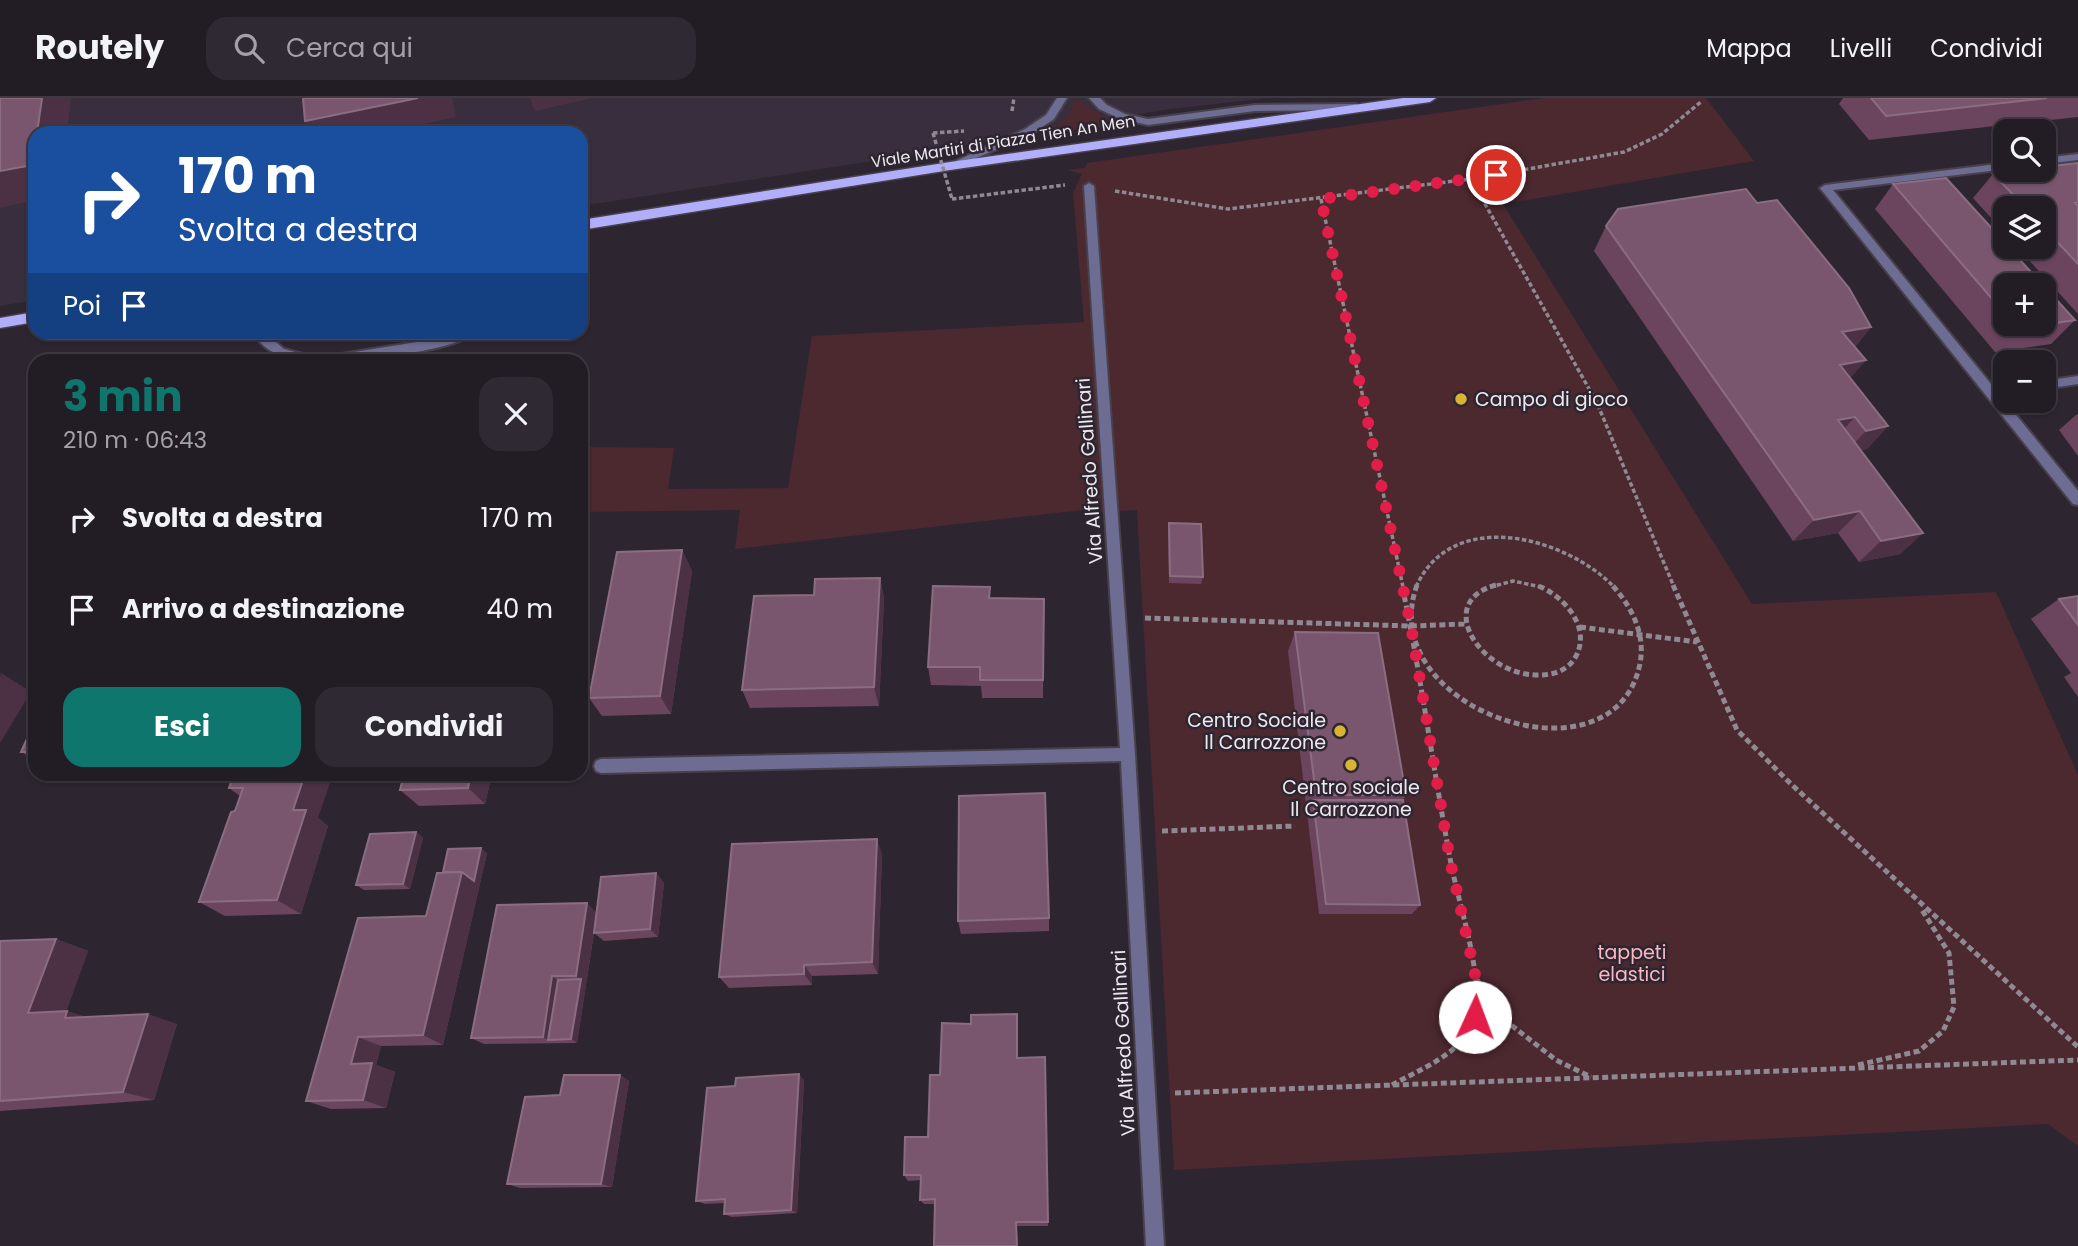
<!DOCTYPE html>
<html lang="it">
<head>
<meta charset="utf-8">
<style>
  body { margin:0; font-family:Poppins,sans-serif; background:#2e2932; color:#f1f3f6; height:100vh; display:flex; flex-direction:column; font-size:26px; white-space:nowrap }
  * { box-sizing:border-box; margin:0 }
  p { font-size:23px; color:#a2a1a7 }
  .icon { flex:none; width:38px; height:38px; fill:none; stroke:currentColor; stroke-width:2; stroke-linecap:round; stroke-linejoin:round }
  .map { position:relative; flex:1; overflow:hidden }
  .details { position:absolute; left:28px; top:256px; width:560px; height:427px; display:flex; flex-direction:column; background:#221c25; border-radius:21px; box-shadow:0 2px 5px #0004,0 0 0 2px #3f3a42 }
  .details>* { flex:none }
  .banner { position:absolute; left:28px; top:28px; width:560px; height:214px; border-radius:21px; box-shadow:0 2px 5px #0004,0 0 0 2px #3f3a42; background:#1a4fa0; color:#fff; overflow:hidden }
  .buttons { position:absolute; left:1993px; top:21px; display:grid; gap:14px }
  .buttons a { display:grid; place-items:center; width:63px; height:63px; border-radius:14px; background:#221c25; box-shadow:0 2px 5px #0004,0 0 0 2px #3f3a42; font-size:35px }
  .pin { position:absolute; display:grid; place-items:center; width:60px; height:60px; color:#fff; margin:-30px; border:4px solid #fff; border-radius:50%; box-shadow:0 2px 7px #0007 }
  .me { position:absolute; width:77px; margin:-38px; rotate:2deg; stroke-linejoin:round; filter:drop-shadow(0 0 5px #0008) }
  .turn { display:flex; align-items:center; gap:24px; height:147px; padding:0 35px; font-size:32px }
  .turn .icon { width:91px; height:91px; stroke-width:2.5 }
  .turn b { display:block; font-size:49px; line-height:60px }
  .then { display:flex; align-items:center; height:66px; padding:0 35px; background:#0003; gap:14px; font-size:26px }
  .round { display:grid; place-items:center; flex:none; width:74px; height:74px; border-radius:21px; background:#2e2932 }
  .overview { display:flex; align-items:center; justify-content:space-between; height:119px; padding:0 35px }
  h1 { font-size:42px; font-weight:700; line-height:52px; color:#0f766e }
  .cta { display:flex; gap:14px; margin-top:auto; padding:14px 35px }
  .cta a { flex:1; height:80px; border-radius:21px; background:#0f766e; color:#fff; font-size:28px; font-weight:700; line-height:80px; text-align:center }
  .cta a+a { background:#2e2932; color:#f1f3f6 }
  ul { padding:0; list-style:none }
  li { display:flex; align-items:center; gap:21px; height:91px; padding:0 35px }
  li div { flex:1 }
  li b { display:block; font-size:26px }
  li em { font-style:normal }
  header { display:flex; align-items:center; gap:42px; box-sizing:border-box; height:98px; padding:0 35px; background:#221c25; border-bottom:2px solid #3f3a42 }
  header strong { font-size:33px }
  nav { display:flex; gap:38px; margin-inline-start:auto; font-size:24px }
  .search { width:490px; height:63px; background:#2e2932; display:flex; align-items:center; gap:18px; box-sizing:border-box; padding:0 24px; border-radius:21px; color:#a2a1a7; font-size:26px }
  .map>svg:first-child { display:block }
  .built { fill:#382e3e }
  .green { fill:#4c282f }
  .lines { fill:none; stroke-linecap:round; stroke-linejoin:round }
  .lane-casing { stroke:#48414c; stroke-width:4 }
  .street-casing { stroke:#48414c; stroke-width:4 }
  .primary-casing { stroke:#48414c; stroke-width:3 }
  .path-far1 { stroke:#8f8992; stroke-width:3.5; stroke-dasharray:4.5 2.5; stroke-linecap:butt }
  .path { stroke:#8f8992; stroke-width:5; stroke-dasharray:6 3.5; stroke-linecap:butt }
  .lane { fill:#6d6c92; fill-rule:evenodd }
  .street { fill:#6d6c92; fill-rule:evenodd }
  .primary { fill:#b1aefc; fill-rule:evenodd }
  .path-bridge { stroke:#8f8992; stroke-width:3.5; stroke-dasharray:4.5 2.5; stroke-linecap:butt }
  .wall { fill:#6b445e }
  .shaded-wall { fill:#4c3145 }
  .building { fill:#79566e; stroke:#8b6d82; stroke-width:2 }
  .route { stroke:#e11d48; stroke-width:12; stroke-dasharray:0 21.6 }
  .poi-dot { fill:#d9b334; stroke:#2d2631; stroke-width:2.5 }
  .labels { text-anchor:middle; stroke-width:5; stroke-linejoin:round; paint-order:stroke }
  .far-street-label { font-size:16px; fill:#ede8ef; stroke:#2d2631 }
  .poi-label { font-size:19px; fill:#ede8ef; stroke:#2d2631; text-anchor:start }
  .street-label { font-size:19px; fill:#ede8ef; stroke:#2d2631 }
  .park-label { font-size:19px; fill:#fbb7c2; stroke:#2d2631 }
</style>
</head>
<body>
<header>
<strong>Routely</strong>
<div class="search"><svg class="icon" aria-label="search" viewBox="0 0 24 24"><circle cx="10" cy="10" r="6"/><path d="M15 15l6 6"/></svg>Cerca qui</div>
<nav><a>Mappa</a><a>Livelli</a><a>Condividi</a></nav>
</header>
<div class="map">
<svg width="2078" height="1148" viewBox="0 0 2078 1148">
  <rect width="100%" height="100%" fill="#2d2631"/>
  <path class="built" d="M0 0H1268L1163 12 918 56 581 108V35H35V202L0 208Z"/>
  <path class="green" d="M1075 0 1109 22 1124 26 1044 36C1059 27 1072 18 1075 0Z
    M1544 0H1706L1754 63 1503 106 1752 506 1996 494 2078 677V1048L2048 1026 1174 1072 1137 412 1084 415 1083 412 735 451 740 412 581 414V349L674 350 668 391 788 390 812 238 1084 224 1073 95 1082 76 1067 72 1085 70 1087 65Z"/>
  <g class="lines">
    <defs>
      <path id="lane" d="M252 234H264L284 251 314 259 316 262C290 264 267 257 252 234Z
        M459 234H476C456 253 352 265 323 262L329 258 449 239Z"/>
      <path id="street" d="M1057 0H1067L1054 21 1033 35 954 70H946L945 68 1025 31 1046 17Z
        M1089 0H1100L1107 7 1125 16 1148 21 1255 7 1356 6 1361 9 1356 12 1255 13 1148 27 1118 20 1099 11Z
        M2078 56V62L2044 66V60Z
        M2006 65V71L1833 92 2078 393V407L2073 406 1820 90 1825 87Z
        M1089 85 1094 88 1135 656 1164 1148H1146L1121 663 601 675 596 673 594 668 596 663 601 661 1120 650 1084 88Z
        M2078 278V286L2044 291V283Z"/>
      <path id="primary" d="M1403 0H1436L1430 4 950 72 581 132V122L950 64Z
        M35 214V224L0 230V220Z"/>
    </defs>
    <use href="#lane" class="lane-casing"/>
    <use href="#street" class="street-casing"/>
    <use href="#primary" class="primary-casing"/>
    <path class="path-far1" d="M1012 13 1014 0
      M933 35 964 33
      M1471 81 1597 305 1674 489
      M1115 93 1228 111 1471 81 1624 54 1662 36 1702 3
      M952 101 1065 87
      M1321 101 1403 489
      M1416 489C1452 408 1566 439 1614 489
      M1490 489 1513 483 1541 489"/>
    <path class="path" d="M1417 487C1372 610 1609 692 1639 570 1647 539 1633 510 1612 487
      M1496 487C1432 504 1482 579 1540 577 1552 577 1565 573 1573 563 1595 532 1564 497 1536 487
      M1673 487 1737 632 1791 686 2078 949
      M1145 520 1411 528 1465 526
      M1580 529 1697 544
      M1162 733 1295 728
      M1477 882 1511 927 1556 962 1591 979
      M1858 967 1919 953 1943 933 1954 909 1949 855 1922 812
      M1392 987C1420 971 1468 954 1475 917 1483 873 1458 806 1450 760 1433 670 1421 578 1402 487
      M1175 995 2078 962"/>
    <use href="#lane" class="lane"/>
    <use href="#street" class="street"/>
    <use href="#primary" class="primary"/>
    <path class="path-bridge" d="M933 35 952 101"/>
  </g>
  <path class="wall" d="M1843 0H2078V19L1869 42 1839 6Z
    M2078 65V216L2017 149H2044V110H2006V136L1973 100 1993 76Z
    M1893 86 2006 187V226H2044L2075 222 2051 246 1995 254 1875 111Z
    M1757 105 1871 229 1855 249 1866 262 1850 280 1888 328 1867 351 1860 352 1923 435 1900 456 1859 464 1838 435 1793 443 1594 153 1606 128Z
    M2078 316V358L2059 332 2076 317Z
    M1169 425 1203 479 1201 486 1169 485 1168 433Z
    M682 452 692 473 671 616 602 618 589 600Z
    M880 480 884 501 879 608 750 610 742 592 814 497Z
    M2078 498V599L2064 579 2071 575 2031 521 2059 501Z
    M990 500 1044 501 1043 600H982L981 588 931 587 928 569Z
    M1295 534 1406 697 1403 702 1420 807 1412 816H1319L1288 553Z
    M35 623V662L21 654Z
    M234 676 318 720 328 728 301 816 225 818 199 804 240 698 229 690Z
    M492 676 485 706 419 708 400 692Z
    M416 734 423 740 410 791 364 792 356 787Z
    M487 755 443 947 381 948 376 967 395 974 386 1010 331 1011 306 1003 426 818 443 774Z
    M882 756 878 876 812 878V887L729 890 719 879Z
    M656 775 664 785 658 839 604 843 594 835 577 945 484 946 471 940 596 814Z
    M1049 820V833L961 836 958 823Z
    M56 841 88 853 66 913 86 919 177 926 154 1002 0 1013V843Z
    M1018 927V960L1048 1124V1128H1017V1148H934L935 1106H924L920 1102 921 1082 908 1083 904 1077 928 1039 940 977Z
    M620 977 629 983 612 1089 520 1090 507 1086 560 997Z
    M804 982 797 1115 732 1119 724 1116 725 1105 705 1106 696 1103 735 988Z"/>
  <path class="shaded-wall" d="M42 0H71L67 35H37Z
    M418 0H452L456 19 382 35H312L305 23Z
    M530 0H592L535 13Z
    M35 49V102L0 110V73Z
    M1871 229 1852 252 1842 234Z
    M1866 262 1846 285 1840 267Z
    M1855 319 1835 341 1838 322Z
    M1888 328 1867 351 1845 355 1866 333Z
    M1860 413 1838 435 1793 443 1814 422Z
    M1923 435 1900 456 1859 464 1881 443Z
    M682 452 692 473 671 616 660 598Z
    M880 480 884 501 879 608 874 589Z
    M1 575 31 594 0 645V578Z
    M305 676H333L318 720 328 728 301 816 277 802 293 712Z
    M471 676H492L485 706 468 690Z
    M416 734 423 740 410 791 403 786Z
    M877 741 882 756 878 876 872 864Z
    M481 750 487 755 443 947 423 937 462 774Z
    M656 775 664 785 658 839 650 831Z
    M587 805 597 815 577 945 571 941 581 881 576 878Z
    M56 841 88 853 62 925 28 915Z
    M804 867 812 878V887L804 876Z
    M552 878 563 886 548 942 543 939Z
    M67 913 99 923 65 920Z
    M148 916 177 926 154 1002 123 994Z
    M358 939 381 948 376 967 395 974 386 1010 363 1002 351 966Z
    M799 976 804 982 797 1115 791 1112Z
    M620 977 629 983 612 1089 601 1086Z"/>
  <path class="building" d="M0 0H42L37 35H35V49L33 67 0 73Z
    M303 0H418L305 23Z
    M1871 0H2047L1886 18Z
    M2078 65V104L2075 105 2078 108V166L2044 130V110H2026L1993 76 2025 72H2044V69Z
    M1946 80 2006 146V149H2008L2043 187H2006V217L1893 86Z
    M1746 91 1757 105 1777 102 1849 190 1871 229 1842 234 1866 262 1840 267 1888 328 1866 333 1855 319 1838 322 1923 435 1881 443 1860 413 1814 422 1606 128 1618 111Z
    M2044 188 2075 222 2018 231 2013 226H2044Z
    M1169 425 1201 426 1203 479 1170 478Z
    M682 452 660 598 589 600 617 454Z
    M880 480 874 589 742 592 754 498 814 497 815 481Z
    M933 488 990 489 989 500 1044 501 1043 582H980V569H928Z
    M2078 498V527L2059 501Z
    M1295 534 1378 535 1406 697H1316Z
    M35 623V654H21Z
    M234 676H305L293 712H306L277 802 199 804 231 714 235 713 243 690H229Z
    M404 676H471L468 690 400 692Z
    M1045 695 1049 820 958 823 959 698Z
    M1313 702H1403L1420 807 1326 806Z
    M416 734 403 786 356 787 370 736Z
    M877 741 872 864 804 867V876L719 879 732 746Z
    M481 750 474 783 462 774H443L448 751Z
    M462 774 423 937 358 939 351 966 372 965 363 1002 306 1003 358 820 426 818 437 775Z
    M656 775 650 831 594 835 601 779Z
    M587 805 576 878H552L543 939 471 940 497 807Z
    M56 841 28 915 67 913 65 920 148 916 123 994 0 1003V843Z
    M581 881 571 941 548 942 558 882Z
    M1017 916V960L1045 959 1048 1124H1016L1017 1148H934L935 1101 920 1102 921 1077H904L905 1039H928L930 977H940L942 925 971 926V917Z
    M799 976 791 1112 724 1116 725 1101 696 1103 707 990 735 988 736 980Z
    M564 977H620L601 1086H507L525 999 560 997Z"/>
  <g class="lines">
    <path class="route" d="M1475 919 1476 881 1450 762 1411 528 1321 101 1496 77"/>
  </g>
  <g class="poi-dot">
    <circle cx="1461" cy="301" r="7"/>
    <circle cx="1340" cy="633" r="7"/>
    <circle cx="1351" cy="667" r="7"/>
  </g>
  <g class="labels">
    <g class="far-street-label">
      <text transform="translate(1003 43) rotate(-9)" y="6">Viale Martiri di Piazza Tien An Men</text>
    </g>
    <g class="poi-label">
      <text x="1475" y="308">Campo di gioco</text>
      <text x="1326" y="629" text-anchor="end">Centro Sociale<tspan x="1326" dy="22">Il Carrozzone</tspan></text>
      <text x="1351" y="696" text-anchor="middle">Centro sociale<tspan x="1351" dy="22">Il Carrozzone</tspan></text>
    </g>
    <g class="street-label">
      <text transform="translate(1089 373) rotate(-94)" y="7">Via Alfredo Gallinari</text>
      <text transform="translate(1123 945) rotate(-93)" y="7">Via Alfredo Gallinari</text>
    </g>
    <g class="park-label">
      <text x="1632" y="861">tappeti<tspan x="1632" dy="22">elastici</tspan></text>
    </g>
  </g>
</svg>
<div class="buttons">
<a><svg class="icon" aria-label="search" viewBox="0 0 24 24"><circle cx="10" cy="10" r="6"/><path d="M15 15l6 6"/></svg></a>
<a><svg class="icon" aria-label="layers" viewBox="0 0 24 24"><path d="M12 4l9 5-9 5-9-5zM3 14l9 5 9-5"/></svg></a>
<a>+</a>
<a>−</a>
</div>
<div class="pin" style="left:1496px;top:77px;background:#d93025"><svg class="icon" aria-label="arrive" viewBox="0 0 24 24"><path d="M6 21V4h12l-3 4 3 4H6"/></svg></div>
<svg class="me" style="left:1475px;top:919px" viewBox="-20 -20 40 40"><circle r="19" fill="#fff"/><path d="M0-13L10 11 0 6-10 11z" fill="#e11d48"/></svg>
<div class="banner">
<div class="turn"><svg class="icon" aria-label="right" viewBox="0 0 24 24"><path d="M7 20v-9h11M14 6l5 5-5 5"/></svg><div><b>170 m</b>Svolta a destra</div></div>
<div class="then">Poi<svg class="icon" aria-label="arrive" viewBox="0 0 24 24"><path d="M6 21V4h12l-3 4 3 4H6"/></svg></div>
</div>
<section class="details">
<div class="overview"><div><h1>3 min</h1><p>210 m · 06:43</p></div><a class="round"><svg class="icon" aria-label="close" viewBox="0 0 24 24"><path d="M6 6l12 12M18 6L6 18"/></svg></a></div>
<ul>
<li><svg class="icon" aria-label="right" viewBox="0 0 24 24"><path d="M7 20v-9h11M14 6l5 5-5 5"/></svg><div><b>Svolta a destra</b></div><em>170 m</em></li>
<li><svg class="icon" aria-label="arrive" viewBox="0 0 24 24"><path d="M6 21V4h12l-3 4 3 4H6"/></svg><div><b>Arrivo a destinazione</b></div><em>40 m</em></li>
</ul>
<div class="cta"><a>Esci</a><a>Condividi</a></div>
</section>
</div>
</body>
</html>
